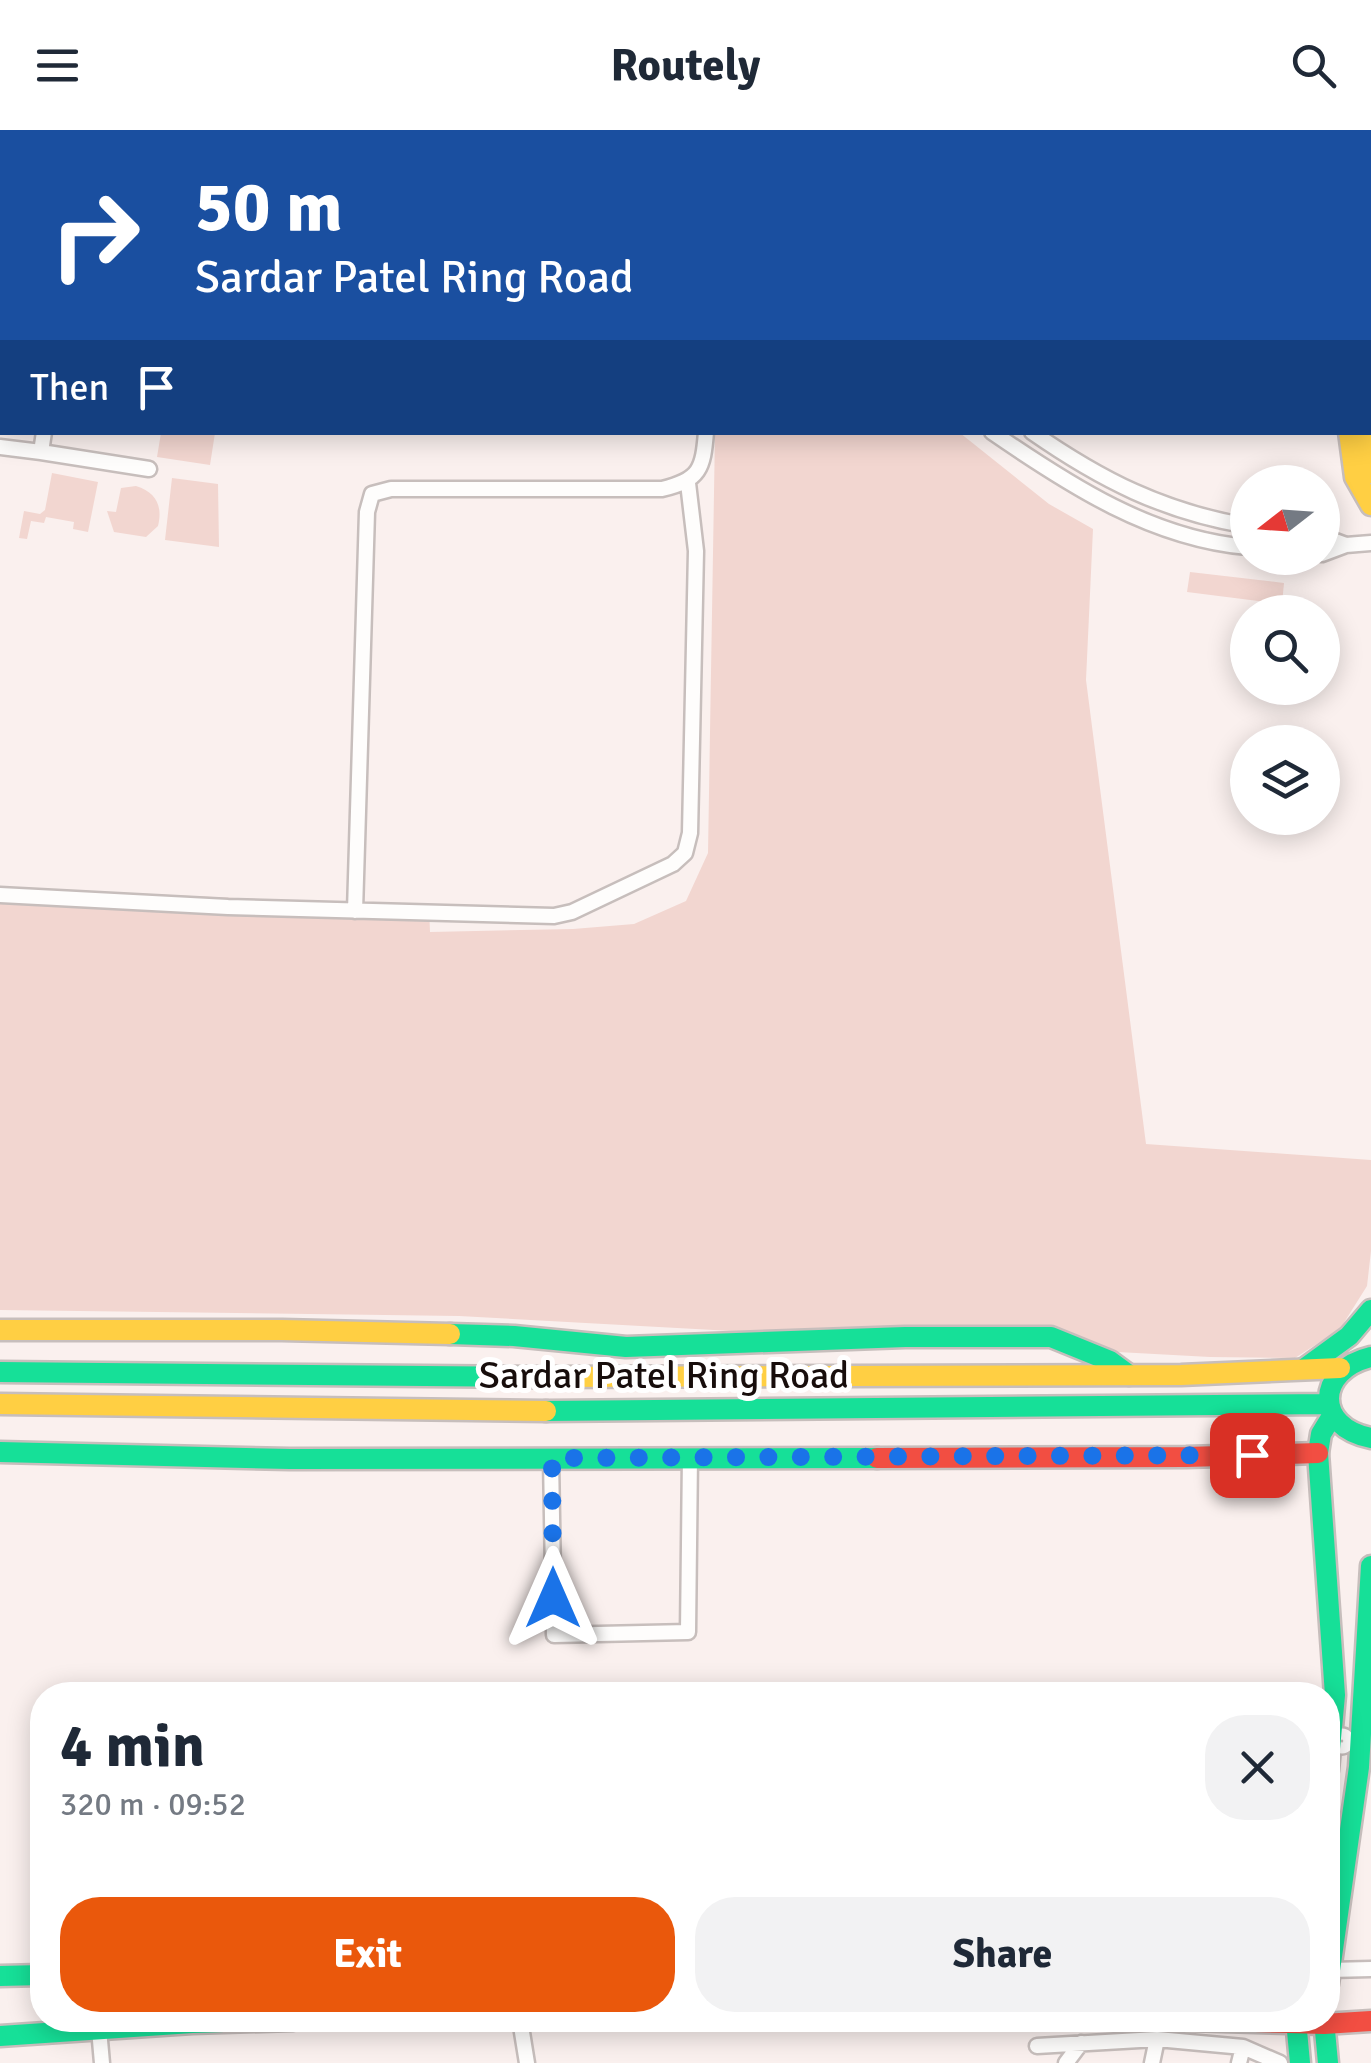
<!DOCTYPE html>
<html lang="en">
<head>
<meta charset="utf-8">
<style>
  body { margin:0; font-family:Signika,sans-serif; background:#f2f2f3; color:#1f2937; height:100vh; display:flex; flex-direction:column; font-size:38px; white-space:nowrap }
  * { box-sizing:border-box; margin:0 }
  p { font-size:32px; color:#747a83 }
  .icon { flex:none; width:55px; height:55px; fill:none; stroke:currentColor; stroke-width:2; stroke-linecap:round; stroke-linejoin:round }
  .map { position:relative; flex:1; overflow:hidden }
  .details { position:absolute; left:30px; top:1552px; width:1310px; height:350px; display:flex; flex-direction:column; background:#fff; border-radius:40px; box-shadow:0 5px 25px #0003 }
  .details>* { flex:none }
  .top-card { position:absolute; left:0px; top:0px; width:1372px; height:305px; box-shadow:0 5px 25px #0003; background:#1a4fa0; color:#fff; overflow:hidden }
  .needle { width:65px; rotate:253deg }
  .buttons { position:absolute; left:1230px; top:335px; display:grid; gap:20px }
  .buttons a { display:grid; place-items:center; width:110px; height:110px; border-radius:50%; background:#fff; box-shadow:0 5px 25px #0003; font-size:50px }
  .pin { position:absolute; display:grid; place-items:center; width:85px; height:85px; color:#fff; margin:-42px; border-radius:20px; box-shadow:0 5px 15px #0006 }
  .me { position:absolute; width:110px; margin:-55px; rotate:0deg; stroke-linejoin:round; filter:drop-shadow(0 0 8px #0008) }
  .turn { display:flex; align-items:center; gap:35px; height:210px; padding:0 30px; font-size:45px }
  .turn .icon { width:130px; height:130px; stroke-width:2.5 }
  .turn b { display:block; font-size:70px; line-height:85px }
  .then { display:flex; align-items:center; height:95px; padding:0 30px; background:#0003; gap:20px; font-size:38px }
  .round { display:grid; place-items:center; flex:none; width:105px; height:105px; border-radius:40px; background:#f2f2f3 }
  .overview { display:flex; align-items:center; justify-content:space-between; height:170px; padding:0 30px }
  h1 { font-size:60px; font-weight:700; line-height:75px }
  .primary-button { display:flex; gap:20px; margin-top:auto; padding:20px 30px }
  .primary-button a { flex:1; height:115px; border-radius:40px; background:#ea580c; color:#fff; font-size:40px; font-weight:700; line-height:115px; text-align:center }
  .primary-button a+a { background:#f2f2f3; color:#1f2937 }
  header { display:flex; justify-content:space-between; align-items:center; height:130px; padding:0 30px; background:#fff; font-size:45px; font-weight:700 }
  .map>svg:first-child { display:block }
  .green { fill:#f2d6d0 }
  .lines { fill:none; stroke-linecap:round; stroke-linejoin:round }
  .street-casing { stroke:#c7bebc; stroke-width:19 }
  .fast-casing { stroke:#c7bebc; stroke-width:25 }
  .slow-casing { stroke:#c7bebc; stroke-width:25 }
  .jam-casing { stroke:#c7bebc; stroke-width:25 }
  .street { stroke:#fefdfc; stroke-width:14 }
  .fast { stroke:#16e098; stroke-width:20 }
  .slow { stroke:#ffcf43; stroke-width:20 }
  .jam { stroke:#f24e42; stroke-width:20 }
  .route { stroke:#1a73e8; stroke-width:18; stroke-dasharray:0 32.4 }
  .labels { text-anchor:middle; stroke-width:10; stroke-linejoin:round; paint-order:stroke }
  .street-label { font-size:38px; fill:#170d0b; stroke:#fff }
</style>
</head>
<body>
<header><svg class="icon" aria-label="menu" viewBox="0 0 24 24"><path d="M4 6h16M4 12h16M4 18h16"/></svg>Routely<svg class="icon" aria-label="search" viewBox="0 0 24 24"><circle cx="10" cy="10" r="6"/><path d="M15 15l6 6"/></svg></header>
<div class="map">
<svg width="1371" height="1933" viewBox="0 0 1371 1933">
  <rect width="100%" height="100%" fill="#faf0ee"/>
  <path class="green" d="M161 303H215L210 335 157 327Z
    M715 303H960L1049 374 1093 399 1086 550 1146 1014 1371 1030V1121L1367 1156 1340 1199 1295 1228 1210 1227 459 1186 0 1180V757L429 777 430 802 573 799 634 794 686 771 708 723Z
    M52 343 98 352 88 402 73 399 74 392 46 387 44 393 31 391 27 409 19 408 24 381 40 384 45 380Z
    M172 348 218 354 219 417 165 410Z
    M136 356C156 362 163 376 158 396L146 407 114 402 107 381 116 382 121 358Z
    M1190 442 1284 453 1282 474 1187 462Z"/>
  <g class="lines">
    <defs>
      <path id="street" d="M760 0 761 2
        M784 0 786 2
        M88 2V0
        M709 2 710 0
        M44 302 41 322 149 339
        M992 302C1069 355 1152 409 1248 417
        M1032 302C1101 350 1164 382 1248 396
        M0 317 41 322
        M1322 406 1346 415
        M1322 424 1346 415 1371 413
        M0 765 228 777 554 786 572 782 673 734 685 723 690 703 696 421 688 353
        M355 781 367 382 372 364 391 359H662C700 350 703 339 706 302
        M551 1328 554 1505 688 1502 690 1326
        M1336.5 1611a5.5 5.5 0 1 1 11 0a5.5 5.5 0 1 1-11 0Z
        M1330 1840 1371 1839
        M520 1890 527 1933
        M99 1899 102 1933
        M1037 1916 1157 1909 1243 1917 1280 1933
        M1066 1933 1081 1913
        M1152 1933 1157 1909
        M1239 1933 1243 1917"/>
      <path id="fast" d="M1311 0 1312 2
        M1370 14 1371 22
        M450 1204 514 1206 626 1217 905 1207H1051L1110 1231 1129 1245
        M1371 1227C1316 1240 1314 1297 1371 1308
        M1305 1238 1349 1206 1371 1180
        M0 1242 532 1247
        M546 1281 1328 1274
        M0 1322 290 1329 877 1328
        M1328 1640 1335 1565 1318 1323 1321 1304 1332 1286
        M0 1846 42 1845
        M1328 1854 1359 1637 1371 1436
        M1296 1890 1300 1933
        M1324 1890 1328 1933
        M0 1906 192 1893 293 1890"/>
      <path id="slow" d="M1349 302 1355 347 1371 375
        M1366 302 1371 343
        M0 1200H282L450 1204
        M532 1247 1181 1245 1340 1238
        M0 1274 546 1281"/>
      <path id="jam" d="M1328 0 1329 2
        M1350 0 1351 2
        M1370 151 1371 159
        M877 1328 1186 1327 1318 1323
        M1188 1890 1324 1894 1371 1891"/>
    </defs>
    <use href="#street" class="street-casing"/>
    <use href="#fast" class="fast-casing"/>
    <use href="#slow" class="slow-casing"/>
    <use href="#jam" class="jam-casing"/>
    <use href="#street" class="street"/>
    <use href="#fast" class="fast"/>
    <use href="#slow" class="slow"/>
    <use href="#jam" class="jam"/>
  </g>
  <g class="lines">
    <path class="route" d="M553 1468 552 1328 1252 1325"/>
  </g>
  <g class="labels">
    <g class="street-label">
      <text x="664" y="1258">Sardar Patel Ring Road</text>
    </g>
  </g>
</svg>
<div class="buttons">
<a><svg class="needle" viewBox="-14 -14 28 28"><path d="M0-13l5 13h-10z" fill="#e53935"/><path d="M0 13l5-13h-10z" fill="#747a83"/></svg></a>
<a><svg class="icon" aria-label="search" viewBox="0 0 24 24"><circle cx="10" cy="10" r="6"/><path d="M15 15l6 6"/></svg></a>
<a><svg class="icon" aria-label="layers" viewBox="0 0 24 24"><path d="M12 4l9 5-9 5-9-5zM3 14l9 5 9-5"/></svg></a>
</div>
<div class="pin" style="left:1252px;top:1325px;background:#d93025"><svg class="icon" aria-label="arrive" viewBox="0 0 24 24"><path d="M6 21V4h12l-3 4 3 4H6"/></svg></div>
<svg class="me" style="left:553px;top:1468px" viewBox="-20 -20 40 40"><path d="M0-17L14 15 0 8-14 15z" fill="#1a73e8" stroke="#fff" stroke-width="4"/></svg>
<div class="top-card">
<div class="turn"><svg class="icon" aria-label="right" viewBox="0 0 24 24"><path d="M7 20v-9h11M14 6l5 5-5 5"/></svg><div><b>50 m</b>Sardar Patel Ring Road</div></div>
<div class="then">Then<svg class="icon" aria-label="arrive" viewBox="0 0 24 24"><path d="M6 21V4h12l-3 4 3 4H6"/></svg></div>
</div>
<section class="details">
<div class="overview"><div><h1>4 min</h1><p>320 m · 09:52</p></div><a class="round"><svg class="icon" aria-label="close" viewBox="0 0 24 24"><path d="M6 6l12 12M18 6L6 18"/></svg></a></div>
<div class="primary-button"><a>Exit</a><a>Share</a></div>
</section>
</div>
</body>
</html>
